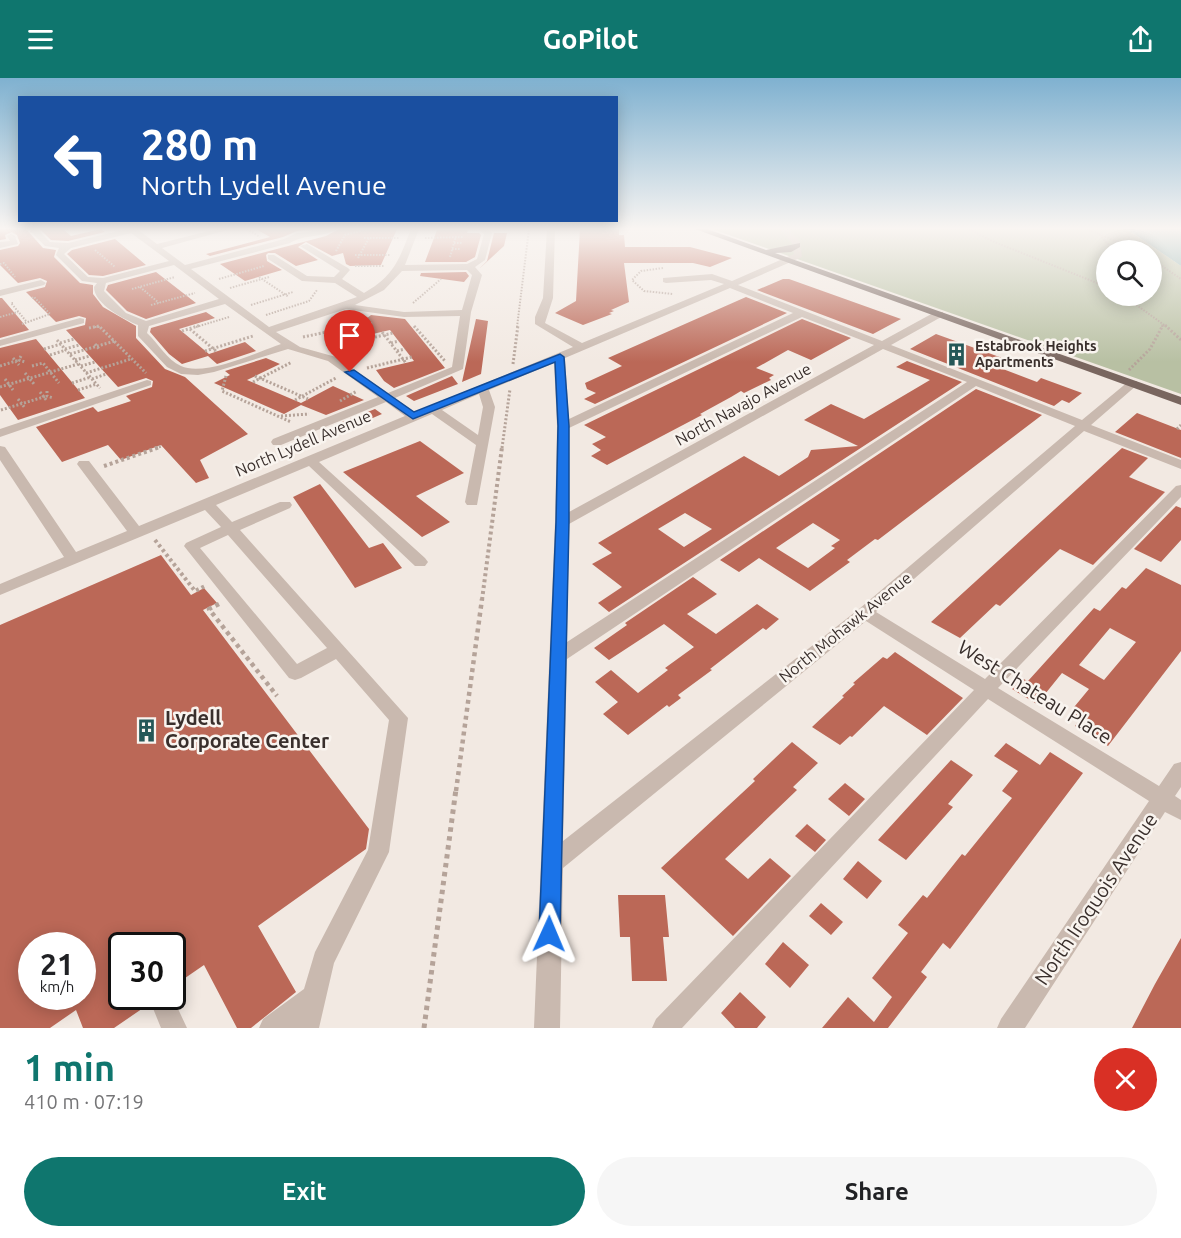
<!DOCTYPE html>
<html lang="en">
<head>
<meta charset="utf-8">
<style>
  body { margin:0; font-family:Ubuntu,sans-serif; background:#f6f6f6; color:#202124; height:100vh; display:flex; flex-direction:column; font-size:22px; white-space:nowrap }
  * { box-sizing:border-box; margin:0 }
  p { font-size:20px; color:#757577 }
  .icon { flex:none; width:33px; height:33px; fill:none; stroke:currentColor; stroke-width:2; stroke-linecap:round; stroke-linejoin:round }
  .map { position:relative; height:950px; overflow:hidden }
  .drawer { display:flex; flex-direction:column; background:#fff; flex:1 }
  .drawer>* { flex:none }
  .guide { position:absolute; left:18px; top:18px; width:600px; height:126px; border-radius:0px; box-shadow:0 3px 15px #0003; background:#1a4fa0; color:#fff; overflow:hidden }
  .controls { position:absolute; left:1096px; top:162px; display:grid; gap:12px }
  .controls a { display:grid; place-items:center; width:66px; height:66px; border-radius:50%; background:#fff; box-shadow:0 3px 15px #0003; font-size:30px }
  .speed { position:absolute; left:18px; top:854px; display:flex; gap:12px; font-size:30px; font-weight:700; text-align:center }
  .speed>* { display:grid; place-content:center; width:78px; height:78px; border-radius:50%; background:#fff; box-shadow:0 3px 15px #0003; line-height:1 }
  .speed small { font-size:15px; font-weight:400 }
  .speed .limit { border:3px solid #111; border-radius:9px; background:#fff; color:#111 }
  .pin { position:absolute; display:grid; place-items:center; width:51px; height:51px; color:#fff; margin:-62px -26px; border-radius:50% 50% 50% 0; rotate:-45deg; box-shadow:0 0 6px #0007 }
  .pin .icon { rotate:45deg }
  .me { position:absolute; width:66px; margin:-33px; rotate:1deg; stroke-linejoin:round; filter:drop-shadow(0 0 4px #0008) }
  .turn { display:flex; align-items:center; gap:21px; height:126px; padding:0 24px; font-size:27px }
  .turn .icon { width:78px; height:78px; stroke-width:2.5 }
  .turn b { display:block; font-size:42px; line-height:51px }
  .round { display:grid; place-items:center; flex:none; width:63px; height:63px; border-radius:32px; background:#f6f6f6 }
  .overview { display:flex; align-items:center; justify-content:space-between; height:102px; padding:0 24px }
  h1 { font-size:36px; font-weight:700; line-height:45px; color:#0f766e }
  .action { display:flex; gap:12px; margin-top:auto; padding:12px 24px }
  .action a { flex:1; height:69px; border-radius:36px; background:#0f766e; color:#fff; font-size:24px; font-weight:700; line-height:69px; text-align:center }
  .action a+a { background:#f6f6f6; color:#202124 }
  header { display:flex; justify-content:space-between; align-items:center; height:78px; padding:0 24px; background:#0f766e; color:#fff; font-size:27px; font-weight:700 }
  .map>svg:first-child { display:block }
  .green { fill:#b8c0a3; fill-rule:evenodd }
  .water { fill:#83adab }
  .building { fill:#bb6857; fill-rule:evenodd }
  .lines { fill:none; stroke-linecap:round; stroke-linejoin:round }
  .path-far4 { stroke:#b5a399; stroke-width:2; stroke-dasharray:1.5 1.5; stroke-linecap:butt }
  .path-far3 { stroke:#b5a399; stroke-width:3; stroke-dasharray:2 2; stroke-linecap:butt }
  .path-far2 { stroke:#b5a399; stroke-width:4; stroke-dasharray:3 3; stroke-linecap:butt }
  .path-far1 { stroke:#b5a399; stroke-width:4.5; stroke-dasharray:4 4; stroke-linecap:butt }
  .path { stroke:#b5a399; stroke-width:5; stroke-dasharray:4.5 4.5; stroke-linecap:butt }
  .minor { fill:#c9b9af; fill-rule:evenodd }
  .major { fill:#79665f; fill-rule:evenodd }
  .route { fill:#1a73e8; stroke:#114b97; stroke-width:1.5 }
  .labels { text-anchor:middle; stroke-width:5; stroke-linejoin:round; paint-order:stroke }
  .far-poi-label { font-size:14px; font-weight:bold; fill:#392f2c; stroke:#f9f4ef; text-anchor:start }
  .street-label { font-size:16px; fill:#392f2c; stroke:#f9f4ef }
  .near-street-label { font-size:20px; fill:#392f2c; stroke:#f9f4ef }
  .near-poi-label { font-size:20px; font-weight:bold; fill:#392f2c; stroke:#f9f4ef; text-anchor:start }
</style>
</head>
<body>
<header><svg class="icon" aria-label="menu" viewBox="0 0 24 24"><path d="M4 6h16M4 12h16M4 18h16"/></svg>GoPilot<svg class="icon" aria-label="share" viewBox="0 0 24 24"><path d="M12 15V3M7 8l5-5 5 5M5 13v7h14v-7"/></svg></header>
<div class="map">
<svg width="1181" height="950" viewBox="0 0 1181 950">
  <rect width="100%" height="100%" fill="#f2e9e2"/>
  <path class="green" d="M712 151H1127L1181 188V316ZM1107 172H1152V218H1107Z"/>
  <path class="water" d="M1127 151H1181V188Z"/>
  <path class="building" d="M0 151H26L43 170 56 172 54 179 80 205 93 207V216L103 229 136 248V260L165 291 185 299 248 356 200 382 209 400 196 405 161 367 121 382 108 367 62 384 36 349 93 329 98 334 131 323 126 318 152 309 153 303 146 300 118 309 66 252 85 247 86 240 79 238 56 244 26 214 45 209 47 203 40 200 18 205 0 187V172L18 168 20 165 17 157 12 154 5 157 6 161 0 162Z
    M40 151H63L71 158 101 151 105 154 68 163 51 162Z
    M256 151H314L297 153 283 159 210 178 206 176 270 159Z
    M339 151H397L381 187 350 188 346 186 343 175 332 178 306 164 298 169 318 182 296 188 275 175H268L266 177 267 183 282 192 245 203 220 186 326 158Z
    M580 151H619V157H624L625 169H690L732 180 710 189 693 185H624L629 224 611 232 614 233 609 235 612 236 583 247 555 235 576 223Z
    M437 152H468L467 155H479L481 157 475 179 466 184H425Z
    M494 155H507L504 168 479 191 487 183Z
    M115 161 146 187 103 198 89 197 67 176 72 172Z
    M156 194 196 225 146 241 127 233 106 212 108 207Z
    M466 194 469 198 464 204 420 198 421 195Z
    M783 201H789L901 241 873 256 757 212Z
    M746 219 787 235 595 326 584 321 596 315 587 311 585 305 622 288 608 280Z
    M0 220H2L29 252 0 260Z
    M206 234 215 240 179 251 209 276 245 264 256 273 217 286 208 278 182 286 169 276 150 254 151 250Z
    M371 237 405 241 445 290 394 310 384 303 376 292 414 283 390 252 338 264Z
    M476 241 488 243 481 296 462 304Z
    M802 241 851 260 811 282 788 272 756 290 774 297 769 300 771 302 744 315 741 313 731 319 700 336 702 337 607 387 591 378 601 372 592 366 606 359 584 347Z
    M936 256 1005 281 995 288 1037 304 1041 300 1082 315 1069 325 1062 322 1054 328 910 271Z
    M36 261 85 320 18 342 0 317V270Z
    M266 280 280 286 247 302 301 325 333 308 364 322 326 337 301 327 284 336 214 305 230 297 225 293Z
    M907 283 962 304 609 534 598 525 622 509 592 486 612 475 598 465 744 378 779 398 808 379 811 372 858 368 804 342 831 326 864 341 930 302 896 289ZM685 435 712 451 684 469 658 451Z
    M452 298 458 306 414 323 406 318Z
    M976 311 1042 337 878 462 875 461 847 482 850 484 810 513 759 480 739 494 720 482ZM813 445 840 462 831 468 835 470 808 490 776 470Z
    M375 331 382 336 352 349 342 344Z
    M1137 335 1181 352V380L1115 354Z
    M420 363 464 395 416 418 450 444 422 459 343 394Z
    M1122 370 1148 380 1129 399 1165 414 1093 487 1060 471 1000 528 996 526 960 560 931 544Z
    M320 406 369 470 383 465 402 490 355 510 293 419Z
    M1176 428 1181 430V462L1161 484 1134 471Z
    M161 477 191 517 204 510 217 525 203 532 369 751 366 771 258 848 296 914 251 950H237L204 887 172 909V867H122V918H146L149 926 114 950H83L76 932 50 950H0V547ZM32 867H82V918H32Z
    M1146 490 1181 507V573L1108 668 1075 648 1081 640 1070 634 1089 611 1062 595 1037 626 1012 611 1021 600 1028 603 1094 530 1100 533 1122 509 1126 511ZM1110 550 1136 564 1104 602 1079 587Z
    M693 499 717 516 687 536 716 556 757 526 779 541 766 552 763 550 710 591 712 592 678 617 681 620 669 629 667 627 628 657 603 636 618 624 595 604 611 592 638 615 668 592 665 590 694 569 664 546 609 582 594 570 627 547 625 545Z
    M895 574 963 620 927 657 884 628 852 659 850 658 840 667 812 649 844 619 842 618 855 606 853 605 883 579 887 581Z
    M792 664 818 685 793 709 797 712 725 781 748 801 770 780 791 798 733 858 661 790 755 703 753 701Z
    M1006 665 1040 687 1050 674 1083 695 950 871 943 865 921 894 927 899 888 950H822L848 919 874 944 892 919 872 900 908 855 898 847 923 817 927 820 962 776 965 778 1012 720 1002 713 1018 693 994 678Z
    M951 682 973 697 948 726 953 729 906 782 878 762Z
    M845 705 865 721 849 738 828 721Z
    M807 746 826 762 815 774 795 758Z
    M858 783 882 803 867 821 843 801Z
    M618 817H665L669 859H663L667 903H632L630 859H620Z
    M821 825 843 844 831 857 809 838Z
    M1181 860V950H1132L1155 906Z
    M783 864 809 887 790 910 765 886Z
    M740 914 766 939 757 950H735L721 935Z"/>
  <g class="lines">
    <path class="path-far4" d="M247 151 260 159
      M969 151 992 163 1107 209
      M1086 151 1099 156 1109 167 1108 172
      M64 152 68 151
      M1099 156 1137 172
      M364 160H399
      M425 160 464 159
      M454 165H462
      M452 171H461
      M95 172 115 189
      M336 173 345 157 367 151
      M1107 174 1104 189 1107 209
      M355 177H390
      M450 179 456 158
      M358 180 369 160
      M1152 181 1181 201
      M0 186 4 185 15 199
      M355 188H384
      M663 190 641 193 632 202 644 213 673 216
      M259 199 289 219
      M219 201 264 188
      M140 209 159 225
      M230 210 269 199
      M132 211 175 199
      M1124 218 1167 249
      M13 225H11L26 243
      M413 225 441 201
      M151 227 195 215
      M251 227 293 214
      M266 237 309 223 317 212
      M0 239 18 234
      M22 246 50 236 34 219 32 220
      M95 249H100
      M196 249 229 239
      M353 249 372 245
      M517 249 529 151
      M1162 249 1163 246"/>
    <path class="path-far3" d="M1165 247 1181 262
      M414 248 445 283
      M89 250 99 248 146 295
      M190 251 217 274
      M182 253 201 247
      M382 254 406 285
      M303 259 360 247
      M57 262 100 310
      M60 265 74 261
      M391 265 399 263
      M95 266 99 271
      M332 269 393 255
      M44 271 61 266
      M65 271 79 267
      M205 273 253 258
      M397 273 405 271
      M70 276 115 263
      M50 277 66 272
      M21 278 19 282 25 284
      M13 280 19 287
      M75 282 90 278
      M513 286 518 247
      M0 288 19 282
      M32 288 43 285 59 305
      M81 288 95 284
      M367 290 412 279
      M1129 292 1150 271 1163 247
      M25 295 34 306
      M86 295 131 281
      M226 298 222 313 291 344
      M255 298 308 321
      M5 301 13 312
      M92 301 106 296
      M253 304 292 284
      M72 305 91 299
      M0 309 78 286
      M78 312 97 306
      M47 313V318L53 320
      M40 314 47 323
      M18 321 25 330
      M295 322 336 300
      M340 323 357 313
      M1 332 47 318
      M281 338 309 336
      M1177 351 1181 347
      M155 370 162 368
      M502 370 510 311"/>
    <path class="path-far2" d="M104 388 160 369
      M155 462 195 513 205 508
      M482 522 502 369"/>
    <path class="path-far1" d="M219 526 209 531 277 618
      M456 713 482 521"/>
    <path class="path" d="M424 950 456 711"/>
    <path class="minor" d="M28 151H37L50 164 68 165 127 151H137L157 166 217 151H231L162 170 185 187 284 161 297 155 337 151C323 160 304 156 290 165L191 191 269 249 357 219 335 205 302 203 268 181V177H274L307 198 334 199 340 193 300 168 307 166 348 190 350 192 342 201 364 215C394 198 399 182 411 151H419L405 187 467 186 477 181 484 156 478 151H488L492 155 485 182 475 189 482 197 471 234 463 291 395 320 415 334 573 269 535 246V239L543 220 547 151H555L553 220 545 245 582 265 724 206 711 202 666 205 663 204V200L712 196 732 203 794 176 792 165 780 151H789L800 164 802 179 738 207 882 263 935 234H943V238L891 267 1082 342 1129 303H1137V307L1091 347 1181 382V391L1084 353 876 534 985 601 1176 408 1181 407V419L998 610 1159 708 1174 686 1181 684V709L1175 718 1181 722V742L1165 734 1025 950H997L1001 941 1149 723 988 621 682 950H652L656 941 974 612 866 543 563 790 560 950H534L555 444 557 348 554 285 489 312 495 329 477 427H467L465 424 476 367 432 336 319 384 425 480 428 484 425 488H415L309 388 216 427 232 444 280 424H290L292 427 290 430 240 452 408 640 389 774 334 885 319 950H259L263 941 304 911 315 874 368 772 389 642 336 581 301 600 295 602 289 600 184 468 186 465 221 449 205 432 0 517V506L64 479 0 382V368L5 369 76 474 127 453 77 386 79 383H89L139 448 405 338 386 324 281 367H273L271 364 273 361 378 319 328 283 288 271 214 294 198 297 181 296 167 289 138 258V247C125 242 94 226 94 209L97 205 82 203 56 177 59 170 45 168ZM131 155 169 183 103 200 88 199 64 176 71 170ZM174 187 219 221 146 243 126 235 104 213 106 205ZM467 192 472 197 462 232 404 234 355 227 384 212 402 193ZM730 210 793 235 569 341 565 280ZM225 226 281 266C258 274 204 299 181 288 167 282 158 265 147 255L149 248ZM346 231 404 239 460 238 452 289 388 315 336 279 300 269 276 254ZM802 239 874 267 569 434V350ZM883 271 967 304 567 564 569 446ZM976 308 1075 348 859 531 563 763 567 581ZM479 316 483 329 478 357 442 332ZM228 457 327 570 297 586 200 470Z
      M11 156 15 158 18 166 0 170V164L10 163 7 158Z
      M41 202 46 205 44 207 0 218V212Z
      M80 240 84 241V245L0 268V262Z
      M147 302 151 303V307L0 359V351Z
      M148 918H172L187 950H161Z"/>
    <path class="major" d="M695 151H707L766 172 800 165V169L791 174 775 175 1181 319V327Z"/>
  </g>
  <linearGradient id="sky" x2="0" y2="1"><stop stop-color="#7fb1d0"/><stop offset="0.53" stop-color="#f9f5f2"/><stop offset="1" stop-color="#f9f5f2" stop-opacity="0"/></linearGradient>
  <rect width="1181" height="284" fill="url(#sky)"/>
  <path class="route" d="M560 276 564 279 569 348V444L560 856 557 864 549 867 542 864 539 856 556 444 558 348 555 284 413 341 345 294 354 292 414 334Z"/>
  <defs>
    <symbol id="building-bare" viewBox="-9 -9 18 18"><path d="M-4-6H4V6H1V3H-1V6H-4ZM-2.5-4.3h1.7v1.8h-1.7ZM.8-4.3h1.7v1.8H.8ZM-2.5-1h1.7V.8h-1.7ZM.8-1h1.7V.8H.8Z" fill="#255757" stroke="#f9f4ef" stroke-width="2.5" paint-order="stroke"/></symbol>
  </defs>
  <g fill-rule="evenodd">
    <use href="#building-bare" x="940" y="260" width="33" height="33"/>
    <use href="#building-bare" x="130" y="636" width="33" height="33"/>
  </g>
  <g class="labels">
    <g class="far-poi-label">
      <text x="975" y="273">Estabrook Heights<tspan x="975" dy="16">Apartments</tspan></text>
    </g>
    <g class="street-label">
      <text transform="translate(743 326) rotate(-29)" y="6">North Navajo Avenue</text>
      <text transform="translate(303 365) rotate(-23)" y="6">North Lydell Avenue</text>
      <text transform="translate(845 549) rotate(-39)" y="6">North Mohawk Avenue</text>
    </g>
    <g class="near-street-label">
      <text transform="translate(1035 614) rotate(32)" y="7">West Chateau Place</text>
      <text transform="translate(1096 821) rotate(-56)" y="7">North Iroquois Avenue</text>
    </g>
    <g class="near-poi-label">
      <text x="165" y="647">Lydell<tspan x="165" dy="23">Corporate Center</tspan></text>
    </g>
  </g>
</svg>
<div class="controls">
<a><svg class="icon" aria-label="search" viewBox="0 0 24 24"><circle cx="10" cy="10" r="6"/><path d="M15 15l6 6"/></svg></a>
</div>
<div class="speed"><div>21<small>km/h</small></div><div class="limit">30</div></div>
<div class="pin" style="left:350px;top:294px;background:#d93025"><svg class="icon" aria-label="arrive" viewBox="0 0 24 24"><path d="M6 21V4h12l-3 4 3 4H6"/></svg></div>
<svg class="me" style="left:549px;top:856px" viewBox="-20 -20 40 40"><path d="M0-17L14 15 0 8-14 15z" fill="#1a73e8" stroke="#fff" stroke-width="4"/></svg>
<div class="guide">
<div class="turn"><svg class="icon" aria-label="left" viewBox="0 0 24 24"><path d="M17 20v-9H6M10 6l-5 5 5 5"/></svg><div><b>280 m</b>North Lydell Avenue</div></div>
</div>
</div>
<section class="drawer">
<div class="overview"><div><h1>1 min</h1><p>410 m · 07:19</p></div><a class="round" style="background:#d93025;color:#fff"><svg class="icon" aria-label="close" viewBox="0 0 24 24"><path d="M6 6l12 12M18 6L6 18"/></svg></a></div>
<div class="action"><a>Exit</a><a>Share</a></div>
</section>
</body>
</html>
